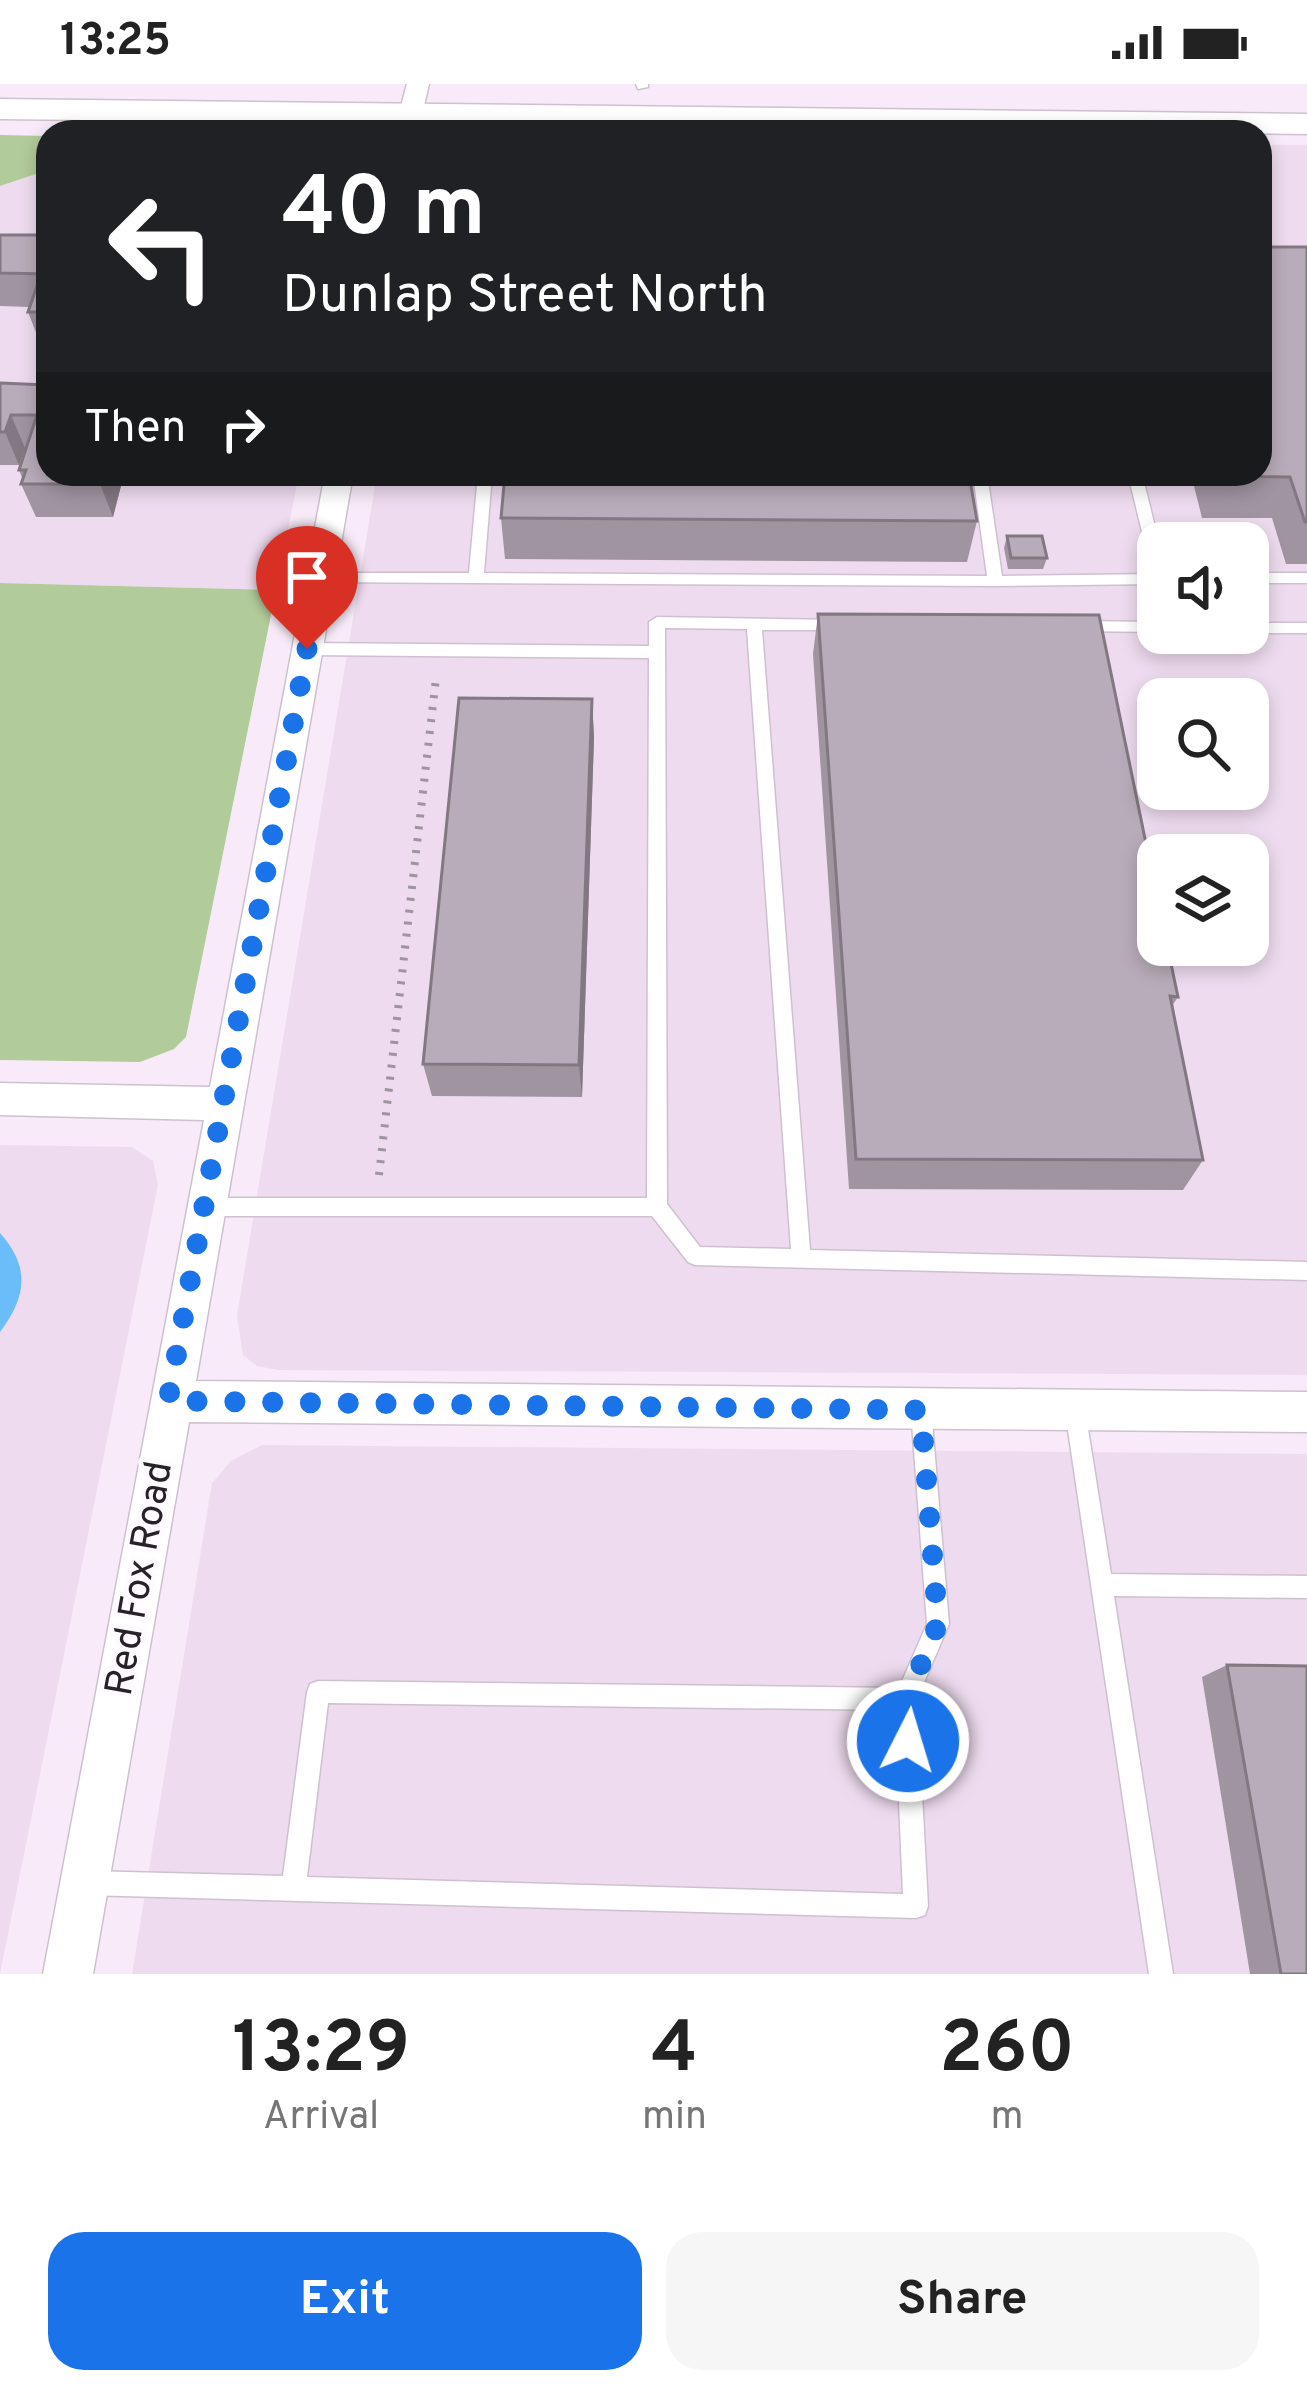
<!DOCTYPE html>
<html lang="en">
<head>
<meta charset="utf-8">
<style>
  body { margin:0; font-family:Overpass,sans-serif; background:#f6f6f6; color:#222; height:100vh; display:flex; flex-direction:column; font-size:45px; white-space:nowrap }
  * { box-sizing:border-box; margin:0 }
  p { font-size:39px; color:#767676 }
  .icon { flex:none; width:66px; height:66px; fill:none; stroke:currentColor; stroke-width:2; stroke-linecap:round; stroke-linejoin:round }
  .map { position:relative; height:1890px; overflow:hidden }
  .sheet { display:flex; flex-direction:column; background:#fff; flex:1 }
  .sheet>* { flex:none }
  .guide { position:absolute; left:36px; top:36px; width:1236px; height:366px; border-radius:36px; box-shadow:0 6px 18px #0003; background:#202124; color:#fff; overflow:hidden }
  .buttons { position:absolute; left:1137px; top:438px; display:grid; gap:24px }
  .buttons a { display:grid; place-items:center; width:132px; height:132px; border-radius:24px; background:#fff; box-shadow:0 6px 18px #0003; font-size:60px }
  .pin { position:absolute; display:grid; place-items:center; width:102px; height:102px; color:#fff; margin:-123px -51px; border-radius:50% 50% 50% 0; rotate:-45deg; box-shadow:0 0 12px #0007 }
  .pin .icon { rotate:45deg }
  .me { position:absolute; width:132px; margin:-66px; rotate:5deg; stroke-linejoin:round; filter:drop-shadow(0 0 9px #0008) }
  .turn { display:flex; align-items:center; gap:42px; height:252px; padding:0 48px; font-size:54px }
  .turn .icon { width:156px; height:156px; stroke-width:2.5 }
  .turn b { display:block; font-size:84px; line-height:102px }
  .then { display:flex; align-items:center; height:114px; padding:0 48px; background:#0003; gap:24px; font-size:45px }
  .eta { display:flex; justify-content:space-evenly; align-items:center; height:204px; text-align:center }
  .eta b { font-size:72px; font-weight:700; line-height:84px }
  .button { display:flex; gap:24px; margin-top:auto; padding:24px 48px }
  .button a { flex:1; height:138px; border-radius:36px; background:#1a73e8; color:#fff; font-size:48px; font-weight:700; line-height:138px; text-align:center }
  .button a+a { background:#f6f6f6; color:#222 }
  .status { display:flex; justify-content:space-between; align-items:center; height:84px; padding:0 60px; background:#fff; direction:ltr }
  .status svg { height:33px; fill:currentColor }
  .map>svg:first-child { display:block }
  .built { fill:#eedbef; fill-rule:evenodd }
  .green { fill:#b2cb9a }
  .water { fill:#6bbdf9 }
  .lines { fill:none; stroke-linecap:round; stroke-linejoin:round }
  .lane-casing { stroke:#cec1cf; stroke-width:3 }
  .street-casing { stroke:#cec1cf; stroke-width:3 }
  .secondary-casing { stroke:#cec1cf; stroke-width:3 }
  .path { stroke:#9e949f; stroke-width:8; stroke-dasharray:3 9; stroke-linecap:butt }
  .lane { fill:#fff; fill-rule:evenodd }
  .street { fill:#fff; fill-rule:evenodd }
  .secondary { fill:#fff; fill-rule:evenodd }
  .wall { fill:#9f94a0 }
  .shaded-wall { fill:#827882 }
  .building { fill:#b9acba; stroke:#827882; stroke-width:3 }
  .route { stroke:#1a73e8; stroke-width:21; stroke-dasharray:0 37.8 }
  .labels { text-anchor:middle; stroke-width:10; stroke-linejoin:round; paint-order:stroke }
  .street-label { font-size:39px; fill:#272227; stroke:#fefbfe }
</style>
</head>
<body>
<div class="status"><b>13:25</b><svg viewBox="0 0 49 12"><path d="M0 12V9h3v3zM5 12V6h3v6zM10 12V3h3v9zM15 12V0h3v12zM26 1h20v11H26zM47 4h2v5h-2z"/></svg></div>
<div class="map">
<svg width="1307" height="1890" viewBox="0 0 1307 1890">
  <rect width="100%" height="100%" fill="#f8eaf9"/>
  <path class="built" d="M1260 61H1307V1291L278 1286 257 1282 243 1271 237 1232 377 390H1260ZM1158 459H1248V549H1158ZM1158 615H1248V705H1158ZM1158 771H1248V861H1158Z
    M48 86V390H299L276 506 0 499V102Z
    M0 1061 132 1063 153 1077 158 1101 0 1890Z
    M262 1361 1307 1370V1890H132L212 1399 231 1377Z"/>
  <path class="green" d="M0 51 48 52V86L0 102Z
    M0 499 276 506 186 953 174 965 140 978 0 976Z"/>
  <path class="water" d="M0 1149C31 1184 26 1213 0 1248Z"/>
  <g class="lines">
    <defs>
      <path id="lane" d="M636 0H648V3L638 5Z
        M478 390H492L484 489 987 492 973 390H987L1002 492 1157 490 1151 485 1128 390H1142L1159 459 1158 500 995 502 315 498 313 494 320 489H469Z
        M1248 489H1307V499H1248Z
        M657 533 839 536 847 541 839 546H762L810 1166 1307 1178V1196L695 1181 688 1178 652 1132H205L198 1129 195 1123 198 1117 205 1114H647L649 574 307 571 299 565 307 559 649 562V538ZM665 544 747 545 791 1165 700 1163 667 1120Z
        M1076 537 1158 538V548L1076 547 1068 542Z
        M1248 539H1307V549H1248Z
        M921 1316 928 1319 931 1326 949 1540 917 1615 928 1822 925 1831 916 1834 86 1811 77 1808 74 1799 77 1790 86 1787 283 1792 307 1608 310 1600 318 1597 899 1604 927 1540 911 1326 914 1319ZM328 1619 895 1626 903 1810 307 1793Z
        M1075 1316 1082 1319 1085 1326 1111 1490 1307 1492V1514L1114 1512 1173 1890H1149L1065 1326 1068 1319Z"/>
      <path id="street" d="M407 0H429L418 48H394Z
        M325 390H353L196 1297 1307 1308V1348L189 1338 93 1890H43L204 1036 0 1031V999L210 1003Z"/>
      <path id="secondary" d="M0 15 1307 30V50L0 35Z"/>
    </defs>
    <use href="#lane" class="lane-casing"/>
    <use href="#street" class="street-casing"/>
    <use href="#secondary" class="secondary-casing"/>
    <path class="path" d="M379 1091 436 594"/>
    <use href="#lane" class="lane"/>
    <use href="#street" class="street"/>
    <use href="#secondary" class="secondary"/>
  </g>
  <path class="wall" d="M0 151H48V251H37L28 228 30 223 0 222Z
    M1307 163V480H1286L1272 434H1202L1191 390H1260Z
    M0 299 47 301 48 390H124L113 433H36L21 400 23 396 19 386 25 364 19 381H0Z
    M501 434 977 437 967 478 505 475Z
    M1007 452 1047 474 1043 485H1008L1004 464Z
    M818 530 1178 913 1172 922 1203 1076 1183 1106 849 1105 813 570Z
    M592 615 594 654 582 1013 432 1012 423 980Z
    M1227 1581 1307 1890H1250L1202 1593Z"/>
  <path class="shaded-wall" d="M11 331 25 364 19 381 5 348Z
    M103 390H124L113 433 100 400Z
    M592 615 594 654 582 1013 579 981Z"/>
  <path class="building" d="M0 151H48V190L0 189Z
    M1260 163H1307V438H1305L1290 393 1218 392 1217 390H1260Z
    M38 199H48V228H28Z
    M48 297V390H103L100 400H21L26 386H19L37 331H11L5 348H0V299L47 301Z
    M505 390H969L977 437 501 434Z
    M1007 452H1042L1047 474H1011Z
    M818 530 1099 531 1158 818V861H1167L1178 913 1170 912 1203 1076 856 1075Z
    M459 614 592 615 579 981 423 980Z
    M1227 1581 1307 1582V1890H1281Z"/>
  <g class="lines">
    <path class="route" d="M307 565 168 1317 921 1326 938 1540 906 1616 908 1657"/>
  </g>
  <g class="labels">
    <g class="street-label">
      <text transform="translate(137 1494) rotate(-80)" y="14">Red Fox Road</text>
    </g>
  </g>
</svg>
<div class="buttons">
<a><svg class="icon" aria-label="sound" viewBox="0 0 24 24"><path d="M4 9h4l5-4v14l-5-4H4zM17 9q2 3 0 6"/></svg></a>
<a><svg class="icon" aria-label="search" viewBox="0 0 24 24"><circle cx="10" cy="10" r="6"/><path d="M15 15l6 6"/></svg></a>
<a><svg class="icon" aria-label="layers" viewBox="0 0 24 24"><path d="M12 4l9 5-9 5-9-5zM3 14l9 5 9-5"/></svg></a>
</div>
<div class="pin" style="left:307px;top:565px;background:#d93025"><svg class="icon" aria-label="arrive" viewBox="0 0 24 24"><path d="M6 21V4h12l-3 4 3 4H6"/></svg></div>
<svg class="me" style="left:908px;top:1657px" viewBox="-20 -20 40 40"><circle r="17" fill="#1a73e8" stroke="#fff" stroke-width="3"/><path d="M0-11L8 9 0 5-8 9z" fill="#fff"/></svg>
<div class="guide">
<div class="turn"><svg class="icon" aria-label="left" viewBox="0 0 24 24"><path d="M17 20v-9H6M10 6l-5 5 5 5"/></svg><div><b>40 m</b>Dunlap Street North</div></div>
<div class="then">Then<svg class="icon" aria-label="right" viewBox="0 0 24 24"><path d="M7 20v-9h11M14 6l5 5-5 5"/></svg></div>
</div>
</div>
<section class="sheet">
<div class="eta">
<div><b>13:29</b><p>Arrival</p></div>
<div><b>4</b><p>min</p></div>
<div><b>260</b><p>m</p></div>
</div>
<div class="button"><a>Exit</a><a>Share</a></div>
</section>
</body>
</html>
